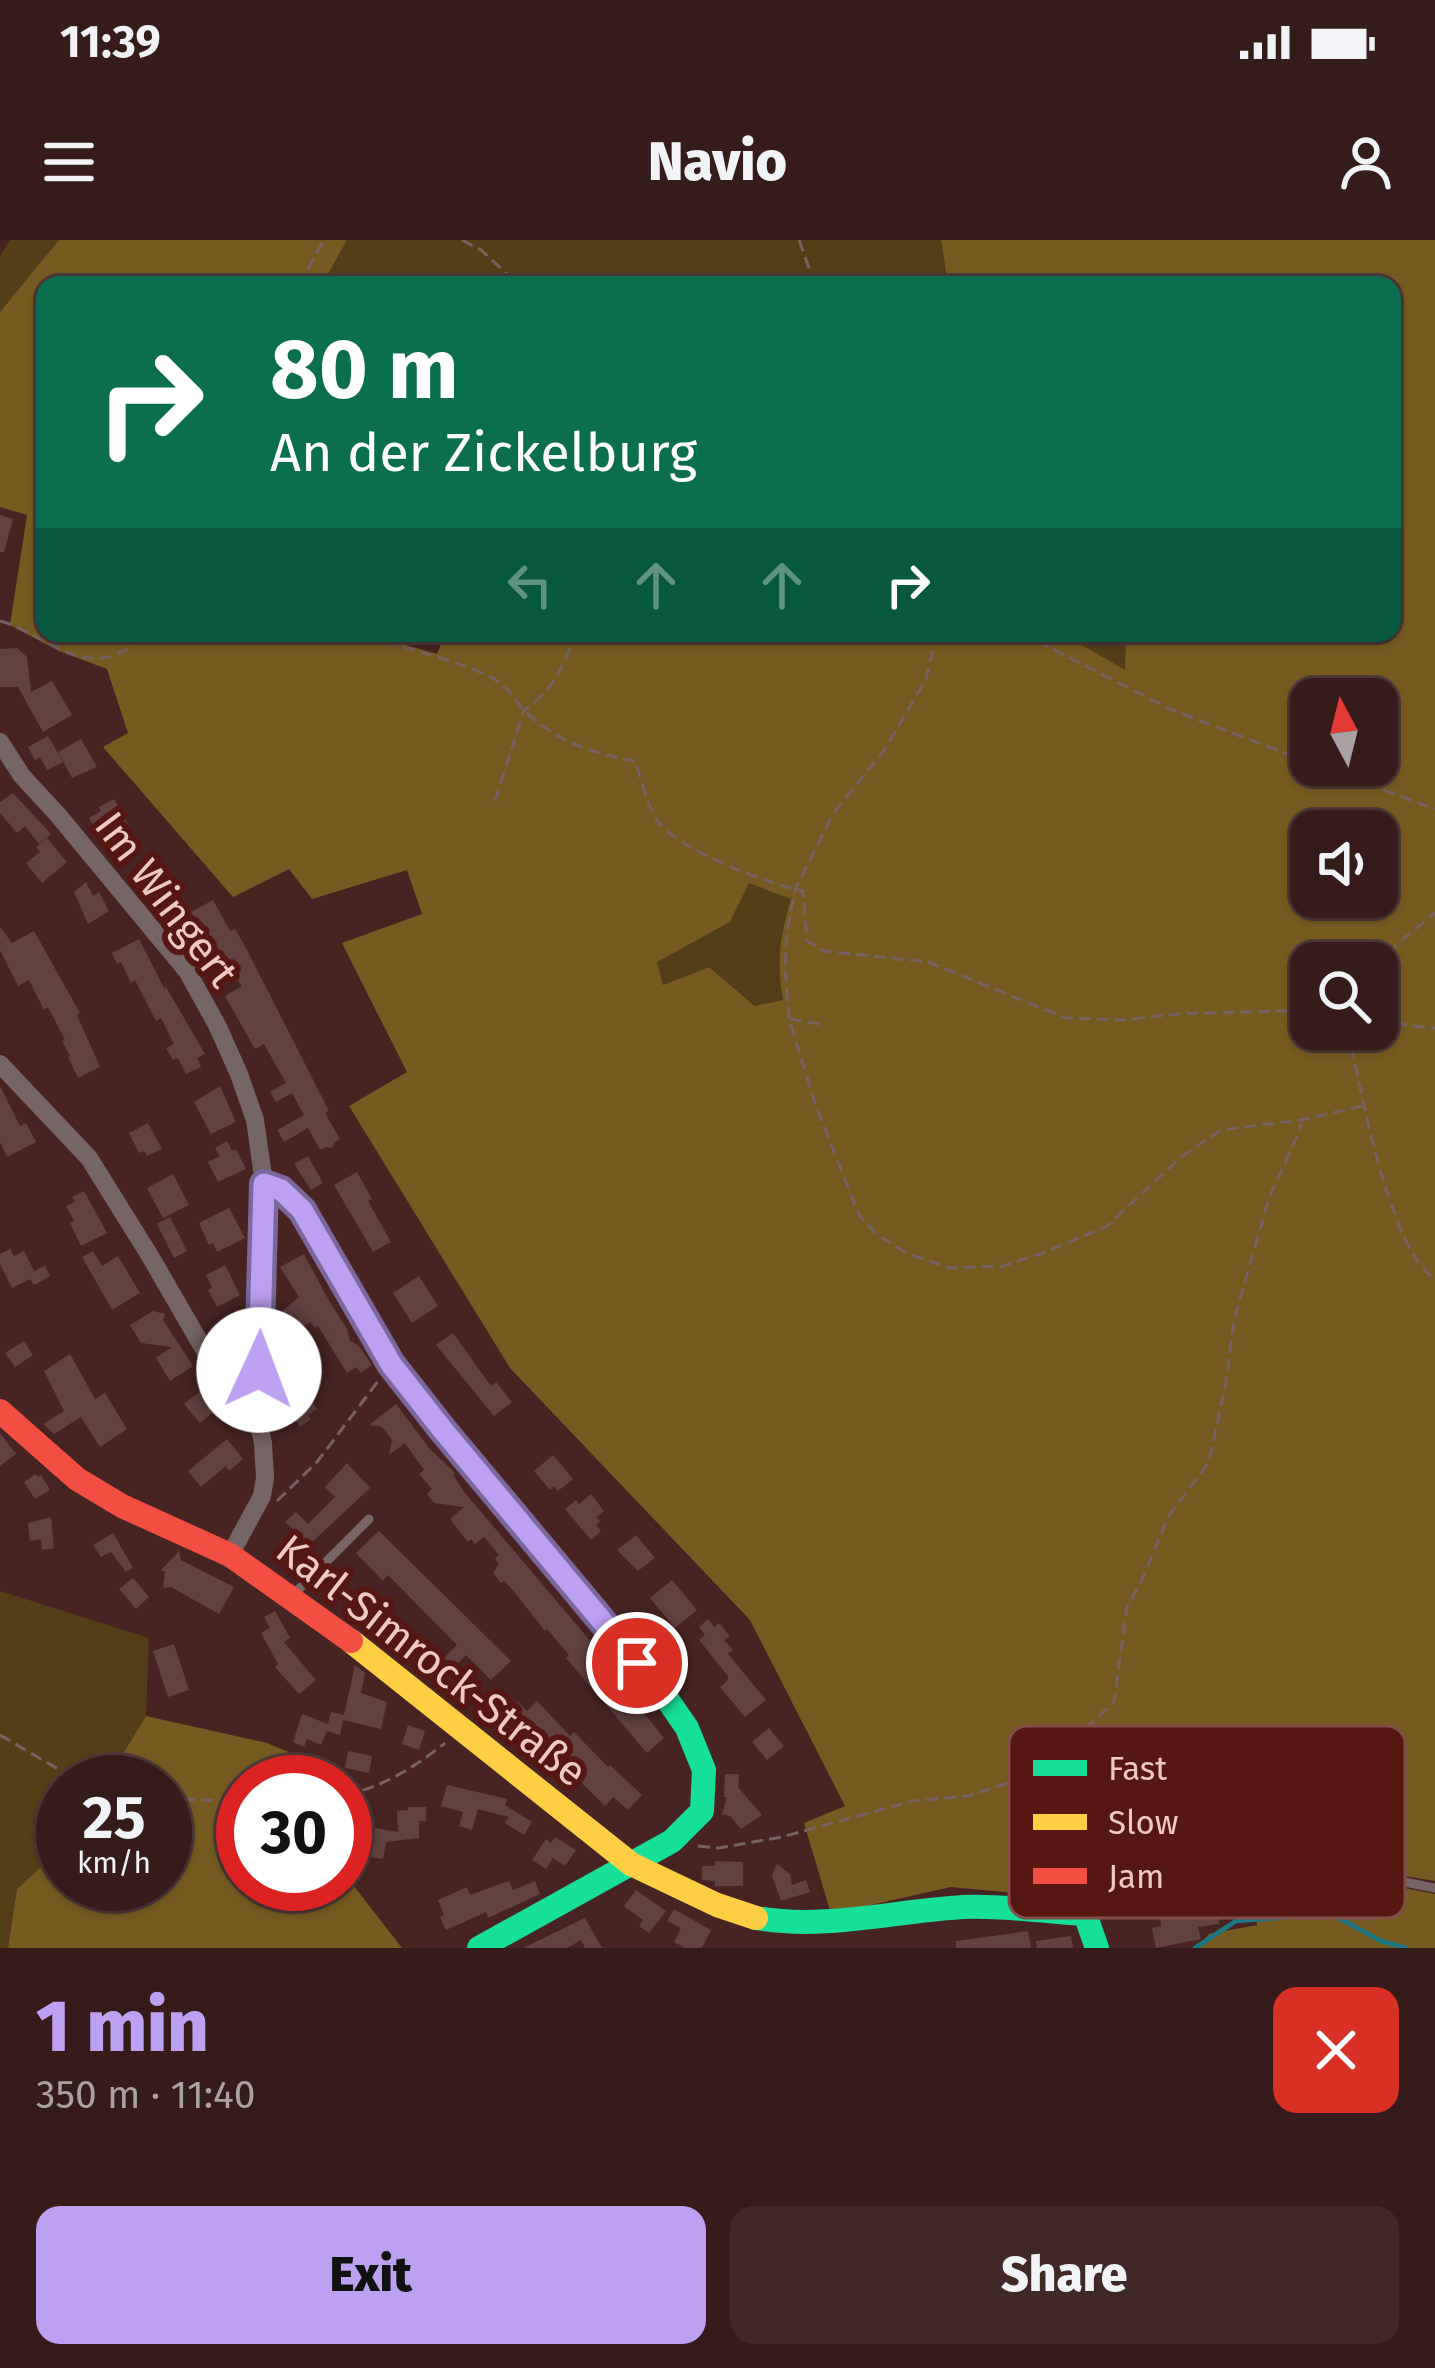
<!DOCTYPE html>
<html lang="en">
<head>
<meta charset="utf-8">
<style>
  body { margin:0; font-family:"Fira Sans",sans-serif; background:#402827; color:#f1f3f6; height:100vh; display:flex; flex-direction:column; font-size:45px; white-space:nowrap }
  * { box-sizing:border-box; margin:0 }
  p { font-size:39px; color:#aaa1a2 }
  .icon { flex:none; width:66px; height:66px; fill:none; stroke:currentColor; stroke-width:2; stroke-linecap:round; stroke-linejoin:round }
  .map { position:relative; height:1708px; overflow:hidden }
  .sheet { display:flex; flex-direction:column; background:#351b1a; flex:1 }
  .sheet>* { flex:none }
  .top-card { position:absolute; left:36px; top:36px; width:1365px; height:366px; border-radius:24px; box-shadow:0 3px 9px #0004,0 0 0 3px #4f3939; background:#0b6e4f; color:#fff; overflow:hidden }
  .needle { width:78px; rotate:353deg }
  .fabs { position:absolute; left:1290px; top:438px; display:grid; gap:24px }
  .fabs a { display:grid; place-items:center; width:108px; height:108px; border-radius:24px; background:#351b1a; box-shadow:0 3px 9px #0004,0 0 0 3px #4f3939; font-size:60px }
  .speed { position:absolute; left:36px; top:1515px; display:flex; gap:24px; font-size:60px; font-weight:700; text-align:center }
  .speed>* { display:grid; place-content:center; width:156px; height:156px; border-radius:50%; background:#351b1a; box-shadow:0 3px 9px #0004,0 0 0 3px #4f3939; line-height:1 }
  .speed small { font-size:30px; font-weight:400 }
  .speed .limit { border:18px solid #d22; background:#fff; color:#111 }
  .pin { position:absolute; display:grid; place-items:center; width:102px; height:102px; color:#fff; margin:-51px; border:6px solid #fff; border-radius:50%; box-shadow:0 3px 12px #0007 }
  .me { position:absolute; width:132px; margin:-66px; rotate:2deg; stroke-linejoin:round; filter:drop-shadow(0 0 9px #0008) }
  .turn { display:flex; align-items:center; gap:42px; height:252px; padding:0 36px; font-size:54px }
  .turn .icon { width:156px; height:156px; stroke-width:2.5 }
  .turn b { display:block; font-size:84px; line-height:102px }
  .lanes { display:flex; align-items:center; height:114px; padding:0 36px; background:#0003; justify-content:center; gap:60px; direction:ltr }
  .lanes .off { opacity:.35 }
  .round { display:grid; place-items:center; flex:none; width:126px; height:126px; border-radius:24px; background:#402827 }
  .headline { display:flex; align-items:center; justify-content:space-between; height:204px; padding:0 36px }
  h1 { font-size:72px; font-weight:800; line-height:90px; color:#bca0f2 }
  .button { display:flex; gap:24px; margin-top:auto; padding:24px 36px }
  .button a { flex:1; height:138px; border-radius:24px; background:#bca0f2; color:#111; font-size:48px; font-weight:800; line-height:138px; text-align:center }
  .button a+a { background:#402827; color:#f1f3f6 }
  .status { display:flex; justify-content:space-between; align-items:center; height:84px; padding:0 60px; background:#351b1a; direction:ltr }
  .status svg { height:33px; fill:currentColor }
  header { display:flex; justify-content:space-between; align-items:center; height:156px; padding:0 36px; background:#351b1a; font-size:54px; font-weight:800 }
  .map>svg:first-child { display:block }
  .green { fill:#523f18 }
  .forest { fill:#755b20; fill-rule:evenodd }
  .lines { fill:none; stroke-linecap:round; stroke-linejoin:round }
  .stream { stroke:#1c7884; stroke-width:4.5 }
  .building { fill:#61423f }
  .path { stroke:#766260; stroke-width:3; stroke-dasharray:12 6; stroke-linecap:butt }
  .lane { stroke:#756564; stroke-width:9 }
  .street { stroke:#756564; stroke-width:18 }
  .fast { stroke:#16e098; stroke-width:24 }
  .slow { stroke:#ffcf43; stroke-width:24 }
  .jam { stroke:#f24e42; stroke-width:24 }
  .route-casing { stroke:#7a689d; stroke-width:30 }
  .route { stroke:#bca0f2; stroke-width:21 }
  .labels { text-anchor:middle; stroke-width:12; stroke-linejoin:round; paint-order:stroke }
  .street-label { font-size:42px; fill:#f1c9c3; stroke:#561713 }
  .key { fill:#561713; stroke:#844c48; stroke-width:3 }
  .key-label { font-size:33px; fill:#f1c9c3 }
</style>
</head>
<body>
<div class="status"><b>11:39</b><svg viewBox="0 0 49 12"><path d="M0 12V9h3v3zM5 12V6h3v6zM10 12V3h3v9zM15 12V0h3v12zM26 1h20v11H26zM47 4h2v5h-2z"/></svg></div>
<header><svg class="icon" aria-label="menu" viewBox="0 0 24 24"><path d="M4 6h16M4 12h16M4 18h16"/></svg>Navio<svg class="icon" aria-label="person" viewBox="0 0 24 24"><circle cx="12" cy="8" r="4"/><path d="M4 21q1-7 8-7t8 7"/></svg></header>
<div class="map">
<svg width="1435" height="1708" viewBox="0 0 1435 1708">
  <rect width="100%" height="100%" fill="#472422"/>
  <path class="green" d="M10 0H59L0 72V16Z
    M347 0H941L948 45H322Z
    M1061 393H1126L1125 431Z
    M749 642 792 659C780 696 776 722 783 760L756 766 709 727 663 745 656 722 730 682Z
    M0 1351 149 1398 146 1476 106 1542H63V1607L17 1649 8 1708H0Z"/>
  <path class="forest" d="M59 0H347L322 45H45V393H365L437 414 446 393H1061L1125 430 1126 393H1392V45H948L941 0H1435V1641L1327 1623 1307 1625 1273 1529 1225 1533 1229 1559 1217 1561V1569L1206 1571V1618L1147 1636 1077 1671 1027 1654 951 1647 831 1674 804 1583 845 1566 750 1380 510 1128 349 866 407 832 342 703 422 674 407 630 312 659 289 629 233 657 103 507 128 493 107 429 59 411 10 385 27 275 0 267V72ZM1311 459H1377V525H1311ZM1311 591H1377V657H1311ZM749 643 791 659C780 696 776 722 783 760L755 766 709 727 663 745 657 722 730 682ZM1311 723H1377V789H1311Z
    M146 1476 267 1503 344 1535 345 1542H243V1644H345V1570L346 1636 402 1708H8L17 1649 63 1607V1644H165V1542H106Z
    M1327 1633 1435 1654V1708H1196L1209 1694 1257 1685 1251 1642 1306 1634Z"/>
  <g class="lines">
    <path class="stream" d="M1195 1708 1236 1681 1332 1674 1381 1701 1406 1708"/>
  </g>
  <path class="building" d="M0 275 13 279 4 312H0Z
    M17 408 27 417 31 452 52 441 72 475 43 492 18 447H0V409Z
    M48 496 63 522 47 530 40 517 35 520 28 507Z
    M81 499 97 527 72 538 58 512Z
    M13 553 51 594 39 604 25 586 17 593 0 573V562Z
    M114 559 128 584 106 597 101 587 96 590 89 578 101 571 99 567Z
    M47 598 67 622 42 643 26 623 40 612 36 607Z
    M86 642 93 656 99 652 109 671 88 684 74 652Z
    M213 660 230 691 235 689 247 710 329 871 325 873 340 899 334 903 332 908 326 907 320 910 308 888 284 902 277 890 304 875 292 853 276 862 270 852 286 843 264 804 255 809 225 756 242 746 223 724 210 731 202 717 213 711 191 672Z
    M0 687 12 703 34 691 80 773 77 775 100 827 78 838 68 817 70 816 62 801 65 800 48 767 44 770 29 740 18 746 0 710Z
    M139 699 164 748 166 747 205 814 197 818 201 827 186 834 178 818 173 820 166 808 174 804 161 778 156 781 135 740 131 743 121 722 117 724 112 713Z
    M0 846 20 886 26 883 36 902 7 917 0 902Z
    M220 846 236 882 211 894 194 862Z
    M148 883 162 909 147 916 144 911 139 913 129 893Z
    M227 901 232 911 236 909 246 929 218 942 208 922 220 916 215 908Z
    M308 916 323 943 311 950 294 924Z
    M357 932 372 959 368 961 391 1002 373 1012 334 945Z
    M173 934 189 965 163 978 147 948Z
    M84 951 107 993 81 1006 70 983 74 981 66 966 75 962 72 957Z
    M229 968 245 998 217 1012 213 1003 209 1005 199 983Z
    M170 977 187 1011 174 1018 157 984Z
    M10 1009 14 1016 24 1011 34 1031 45 1026 50 1036 34 1045 30 1039 12 1048 0 1024V1014Z
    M93 1011 102 1026 118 1016 140 1053 112 1070 82 1017Z
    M304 1014 328 1059 347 1089 350 1101 358 1105 372 1125 361 1133 356 1127 347 1133 318 1086 315 1088 310 1082 285 1099 277 1089 282 1084 276 1076 299 1057 280 1027Z
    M225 1025 240 1055 217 1067 208 1050 212 1048 206 1035Z
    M419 1036 438 1066 412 1083 393 1053Z
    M153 1071 165 1074 163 1080 193 1126 170 1141 156 1118 172 1107 141 1103 130 1085Z
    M453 1093 491 1146 496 1142 512 1162 494 1176 436 1105Z
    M24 1101 33 1115 15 1127 5 1113Z
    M70 1114 95 1159 105 1153 127 1189 100 1207 81 1177 54 1194 43 1184 64 1171 44 1131Z
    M299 1132 312 1150 307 1154 317 1169 308 1175 311 1179 300 1187 277 1148Z
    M200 1151 216 1170 200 1183 184 1164Z
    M396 1164 429 1208 455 1233 453 1235 465 1253 592 1403 594 1401 635 1454 631 1457 664 1498 647 1513 566 1418 569 1415 547 1389 545 1391 511 1348 504 1341 501 1343 493 1333 499 1324 495 1319 499 1315 484 1297 475 1304 471 1299 468 1302 450 1279 464 1267 434 1263 427 1254 432 1249 419 1234 424 1230 405 1203 389 1215 392 1200 382 1187 369 1185Z
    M0 1193 16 1214 0 1226Z
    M227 1199 243 1219 229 1231 226 1226 201 1247 188 1231Z
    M553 1215 573 1239 558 1251 554 1246 550 1250 534 1231Z
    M347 1223 370 1248 295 1318 280 1303 294 1290 285 1282 296 1272 308 1284 335 1257 325 1247Z
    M36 1234 38 1237 41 1235 50 1250 35 1259 24 1242Z
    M591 1254 604 1271 596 1277 600 1281 596 1285 601 1291 591 1300 565 1269 576 1260 579 1264Z
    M51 1277 54 1308 42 1310 41 1299 30 1301 28 1283Z
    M379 1291 511 1421 491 1440 466 1415 444 1438 434 1428 457 1405 388 1335 383 1341 356 1313Z
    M113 1293 133 1328 126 1332 111 1312 101 1317 93 1305Z
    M636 1295 655 1318 638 1331 617 1310Z
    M179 1311 181 1320 234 1347 219 1374 171 1347 163 1348 165 1332 161 1330Z
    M133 1338 149 1357 136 1369 119 1349Z
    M672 1340 697 1370 675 1388 650 1358Z
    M275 1371 290 1398 284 1402 316 1440 299 1454 275 1427 278 1424 261 1393 270 1388 264 1377Z
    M708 1379 714 1387 719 1383 730 1396 724 1400 733 1410 728 1414 766 1460 745 1477 720 1447 728 1440V1436L699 1400 705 1395 699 1387Z
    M655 1393 675 1417 663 1426 644 1403Z
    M174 1404 189 1450 168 1457 153 1411Z
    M355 1425 365 1433 361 1453 387 1462 381 1489 343 1480 340 1495 327 1491 321 1505 307 1499 304 1507 293 1502 302 1474 328 1484 331 1472 344 1475Z
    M537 1461 570 1496 574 1492 608 1527 610 1525 642 1555 628 1570 613 1557 605 1566 580 1541 583 1538 564 1518 556 1526 526 1495 523 1498 502 1477 518 1462 527 1471Z
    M408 1485 425 1491 419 1510 402 1504Z
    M769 1488 784 1506 767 1520 752 1502Z
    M348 1511 372 1516 369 1533 345 1528Z
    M725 1534H739L738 1547 762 1575 741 1589 730 1576 722 1574 727 1557H724Z
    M447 1545 507 1559 505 1565 532 1582 524 1595 505 1583 509 1577 478 1569 472 1590 459 1586 463 1572 441 1566Z
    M408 1567H426V1581H419V1598L386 1602 383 1619 357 1615 362 1586 398 1592 397 1571 408 1570Z
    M555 1597 576 1610 565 1626 553 1618 546 1629 532 1620 546 1599 551 1603Z
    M715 1621 743 1622V1646H715V1641L702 1640V1626H715Z
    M777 1624 790 1634 792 1645 806 1640 810 1652 781 1661 772 1635Z
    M509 1641 513 1650 535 1641 540 1654 488 1678 486 1672 446 1690 440 1677 444 1675 438 1660 467 1647 470 1655Z
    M1233 1649 1236 1667 1218 1670 1219 1684 1198 1687 1201 1699 1156 1708 1152 1688 1161 1686 1159 1663 1183 1656Z
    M636 1650 666 1671 649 1693 639 1686 643 1680 624 1666Z
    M674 1669 711 1690 702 1708H685L674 1702 681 1688 667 1681Z
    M585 1678 602 1708H585L581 1700 567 1708H523Z
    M1028 1691 1031 1708H956V1701Z
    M1071 1696 1073 1708H1037L1036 1701Z"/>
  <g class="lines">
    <path class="path" d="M462 0 481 10 519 45
      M799 0 815 45
      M299 45 324 0
      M0 381C36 390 73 429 112 416 127 411 142 400 156 393
      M351 393C383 402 480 425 501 444 511 451 517 464 526 472 556 501 594 514 635 521 642 540 647 567 659 583 679 610 769 644 803 651L807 701 825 711 928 722 1066 778 1123 780 1177 774 1311 770
      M937 393 926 439 885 509 833 574 795 650 787 693 785 729 789 779 816 866 859 975 876 994 908 1014 950 1028 1003 1026 1040 1014 1106 987 1181 917 1221 890 1301 880 1363 866
      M1021 393 1172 470 1311 523
      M1316 525 1435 569
      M495 561 524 470C553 452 564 424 576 393
      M1377 727 1397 704 1435 673
      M790 779 825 785
      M1377 782 1435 788
      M1348 789C1358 839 1391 1017 1435 1038
      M277 1261 317 1222 379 1140
      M0 1495 75 1539 87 1542
      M345 1555C383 1547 415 1527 445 1503
      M165 1558 243 1562
      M698 1606 719 1608 782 1597 912 1561 968 1556 1024 1538 1051 1512 1084 1490 1114 1462 1127 1367 1143 1338 1168 1277 1209 1222 1226 1142 1234 1080 1269 958 1299 892 1301 883"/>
    <path class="lane" d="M294 1354 369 1279
      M1085 1674 1181 1647 1325 1626 1435 1648"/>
    <path class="street" d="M0 502 22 536 58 575 187 731 217 785 239 834 255 880 264 943 259 1130 250 1159
      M0 824 89 918 150 1016 213 1125 250 1159 256 1171 263 1203 265 1238 262 1256 230 1315"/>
    <path class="fast" d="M264 943 281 950 302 970 391 1124 665 1456 687 1488 704 1530 702 1571 672 1601 479 1708
      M756 1678C825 1690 894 1671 963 1667 1003 1665 1045 1672 1085 1674L1097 1708"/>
    <path class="slow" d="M351 1401 631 1624 717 1665 756 1678"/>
    <path class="jam" d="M0 1171 77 1239 122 1266 230 1315 351 1401"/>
  </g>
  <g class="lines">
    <defs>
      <path id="route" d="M259 1130 264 944 281 950 302 970 391 1124 442 1189 637 1423"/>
    </defs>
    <use href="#route" class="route-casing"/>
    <use href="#route" class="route"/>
  </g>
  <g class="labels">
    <g class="street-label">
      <text transform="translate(167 659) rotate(53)" y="15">Im Wingert</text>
      <text transform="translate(432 1420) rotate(38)" y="15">Karl-Simrock-Straße</text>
    </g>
  </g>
  <rect x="1009" y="1486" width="396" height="192" rx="18" class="key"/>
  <rect x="1033" y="1520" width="54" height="16" fill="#16e098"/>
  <rect x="1033" y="1574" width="54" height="16" fill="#ffcf43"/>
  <rect x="1033" y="1628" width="54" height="16" fill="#f24e42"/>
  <g class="key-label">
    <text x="1108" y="1540">Fast</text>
    <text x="1108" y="1594">Slow</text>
    <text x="1108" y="1648">Jam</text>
  </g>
</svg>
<div class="fabs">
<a><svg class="needle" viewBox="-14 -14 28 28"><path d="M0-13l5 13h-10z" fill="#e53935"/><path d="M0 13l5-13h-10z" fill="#aaa1a2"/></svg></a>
<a><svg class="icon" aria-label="sound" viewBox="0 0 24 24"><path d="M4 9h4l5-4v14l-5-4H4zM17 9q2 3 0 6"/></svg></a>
<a><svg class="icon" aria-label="search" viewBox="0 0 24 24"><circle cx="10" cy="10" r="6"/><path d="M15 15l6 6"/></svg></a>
</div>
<div class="speed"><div>25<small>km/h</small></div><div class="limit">30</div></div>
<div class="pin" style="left:637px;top:1423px;background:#d93025"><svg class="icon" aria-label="arrive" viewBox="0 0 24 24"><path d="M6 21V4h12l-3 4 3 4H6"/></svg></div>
<svg class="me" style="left:259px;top:1130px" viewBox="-20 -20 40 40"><circle r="19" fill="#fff"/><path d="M0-13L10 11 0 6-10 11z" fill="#bca0f2"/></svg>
<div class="top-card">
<div class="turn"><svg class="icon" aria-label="right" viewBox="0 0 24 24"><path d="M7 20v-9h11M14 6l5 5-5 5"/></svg><div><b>80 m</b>An der Zickelburg</div></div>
<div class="lanes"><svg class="icon off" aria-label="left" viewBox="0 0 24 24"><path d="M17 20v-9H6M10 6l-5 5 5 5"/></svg><svg class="icon off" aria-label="ahead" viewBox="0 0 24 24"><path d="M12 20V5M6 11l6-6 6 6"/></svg><svg class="icon off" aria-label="ahead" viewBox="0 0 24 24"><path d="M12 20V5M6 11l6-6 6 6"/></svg><svg class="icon" aria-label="right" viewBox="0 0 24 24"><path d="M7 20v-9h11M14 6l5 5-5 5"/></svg></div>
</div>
</div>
<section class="sheet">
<div class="headline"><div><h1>1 min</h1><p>350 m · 11:40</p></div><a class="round" style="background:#d93025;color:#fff"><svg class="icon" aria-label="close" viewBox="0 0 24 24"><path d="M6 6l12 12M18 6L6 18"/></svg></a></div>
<div class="button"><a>Exit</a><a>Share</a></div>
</section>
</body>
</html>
